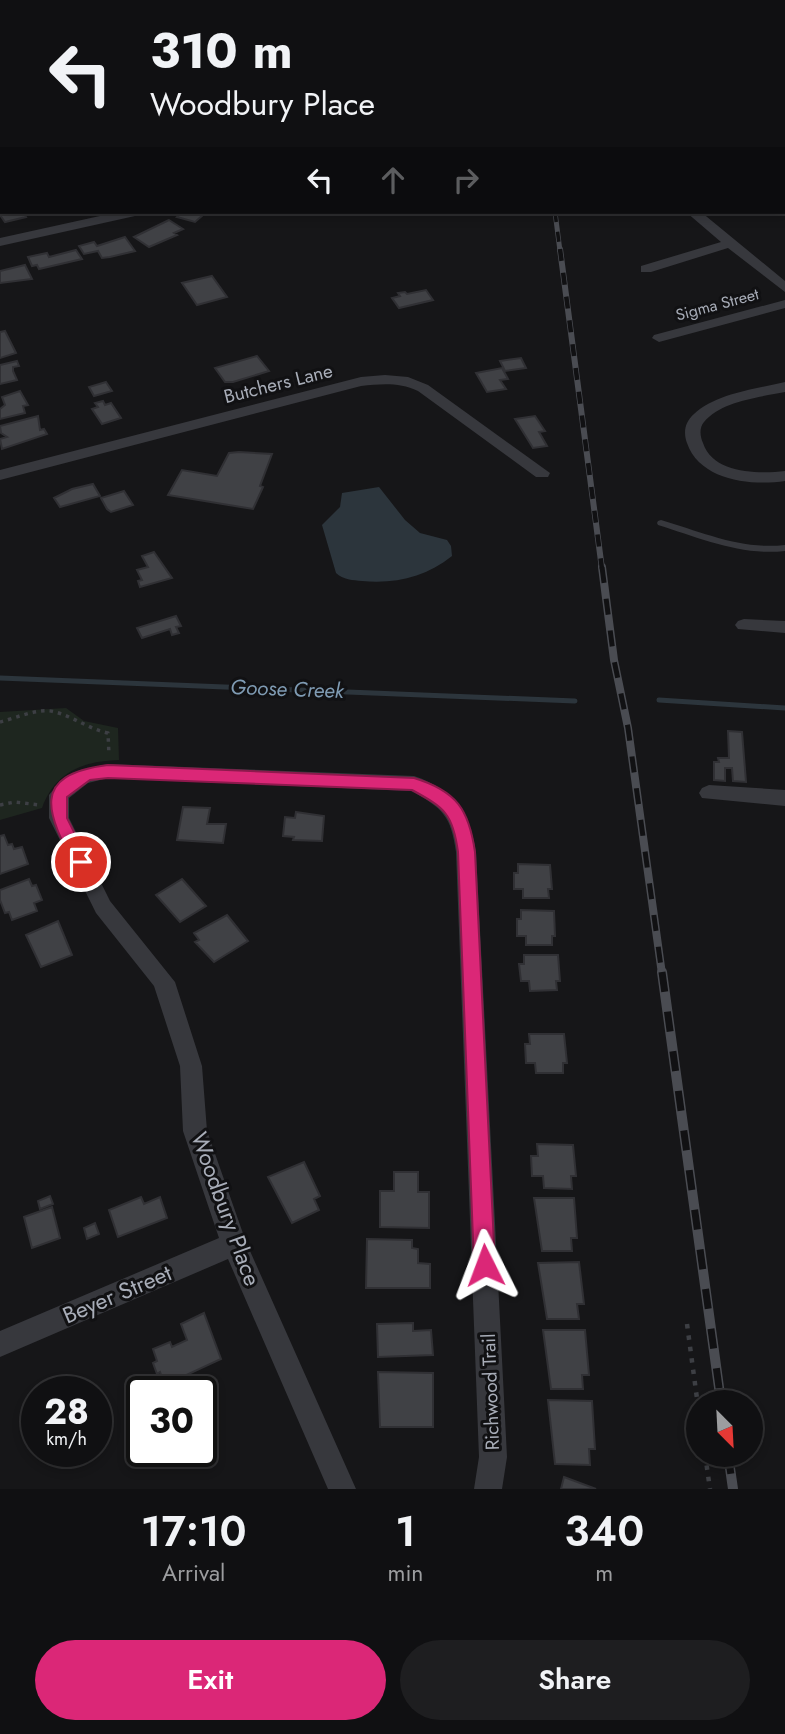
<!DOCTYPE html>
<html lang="en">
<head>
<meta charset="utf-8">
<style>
  body { margin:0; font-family:Jost,sans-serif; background:#1e1e20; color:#f1f3f6; height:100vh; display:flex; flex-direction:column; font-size:26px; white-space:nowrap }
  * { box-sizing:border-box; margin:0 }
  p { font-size:23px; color:#9c9d9f }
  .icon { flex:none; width:38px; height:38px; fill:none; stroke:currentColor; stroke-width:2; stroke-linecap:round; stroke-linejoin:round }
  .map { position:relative; height:1489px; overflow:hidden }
  .drawer { display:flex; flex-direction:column; background:#101012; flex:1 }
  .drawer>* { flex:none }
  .banner { position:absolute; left:0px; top:0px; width:786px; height:214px; box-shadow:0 4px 10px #0003,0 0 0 2px #303032; background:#101012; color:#f1f3f6; overflow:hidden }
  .needle { width:46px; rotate:156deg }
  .fabs { position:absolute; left:686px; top:1390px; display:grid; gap:14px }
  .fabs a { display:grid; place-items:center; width:77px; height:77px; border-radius:50%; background:#101012; box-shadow:0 4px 10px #0003,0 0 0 2px #303032; font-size:35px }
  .speed { position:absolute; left:21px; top:1376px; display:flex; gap:14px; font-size:35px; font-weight:700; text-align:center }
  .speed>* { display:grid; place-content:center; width:91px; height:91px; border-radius:50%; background:#101012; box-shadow:0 4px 10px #0003,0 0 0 2px #303032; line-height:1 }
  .speed small { font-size:18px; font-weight:400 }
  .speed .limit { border:4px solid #111; border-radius:10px; background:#fff; color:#111 }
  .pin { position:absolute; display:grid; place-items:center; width:60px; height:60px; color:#fff; margin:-30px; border:4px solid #fff; border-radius:50%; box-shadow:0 2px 7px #0007 }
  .me { position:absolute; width:77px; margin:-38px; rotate:357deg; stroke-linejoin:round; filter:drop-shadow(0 0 5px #0008) }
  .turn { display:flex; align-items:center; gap:24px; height:147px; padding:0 35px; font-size:32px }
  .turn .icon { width:91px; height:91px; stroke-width:2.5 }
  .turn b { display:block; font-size:49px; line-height:60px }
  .lanes { display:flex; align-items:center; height:66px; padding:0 35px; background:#0003; justify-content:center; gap:35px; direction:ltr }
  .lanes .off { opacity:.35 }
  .eta { display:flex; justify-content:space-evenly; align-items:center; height:119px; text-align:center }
  .eta b { font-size:42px; font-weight:600; line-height:49px }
  .button { display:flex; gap:14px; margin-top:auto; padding:14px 35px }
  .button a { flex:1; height:80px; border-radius:42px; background:#db2777; color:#fff; font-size:28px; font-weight:600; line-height:80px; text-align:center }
  .button a+a { background:#1e1e20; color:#f1f3f6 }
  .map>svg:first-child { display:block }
  .green { fill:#1e261f }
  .water { fill:#2c353c }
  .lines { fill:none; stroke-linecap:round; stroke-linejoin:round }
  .stream-far1 { stroke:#2c353c; stroke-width:3.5 }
  .stream { stroke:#2c353c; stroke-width:5 }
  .building { fill:#404145; stroke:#303034; stroke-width:2 }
  .path-far1 { stroke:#3d3f44; stroke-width:3.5; stroke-dasharray:3.5 5; stroke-linecap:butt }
  .path { stroke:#3d3f44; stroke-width:4.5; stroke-dasharray:4.5 7; stroke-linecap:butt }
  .service { fill:#37383d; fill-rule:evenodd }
  .minor { fill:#37383d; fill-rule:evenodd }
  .rail-far3-casing { stroke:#4a4c52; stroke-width:5 }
  .rail-far2-casing { stroke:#4a4c52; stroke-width:6 }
  .rail-far1-casing { stroke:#4a4c52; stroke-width:8 }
  .rail-casing { stroke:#4a4c52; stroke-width:10 }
  .rail-far3 { stroke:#111113; stroke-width:3.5; stroke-dasharray:10; stroke-linecap:butt }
  .rail-far2 { stroke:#111113; stroke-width:4.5; stroke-dasharray:12; stroke-linecap:butt }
  .rail-far1 { stroke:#111113; stroke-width:5; stroke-dasharray:16; stroke-linecap:butt }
  .rail { stroke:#111113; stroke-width:7; stroke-dasharray:20; stroke-linecap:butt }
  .route { fill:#db2777; stroke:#8e194d; stroke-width:2 }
  .labels { text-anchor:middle; stroke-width:6; stroke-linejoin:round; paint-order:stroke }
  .far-street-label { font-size:16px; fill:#a8adb8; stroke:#111113 }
  .street-label { font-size:19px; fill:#a8adb8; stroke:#111113 }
  .water-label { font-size:21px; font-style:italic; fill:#7f9bb3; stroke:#111113 }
  .near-street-label { font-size:23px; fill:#a8adb8; stroke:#111113 }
</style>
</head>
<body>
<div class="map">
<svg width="785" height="1489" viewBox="0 0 785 1489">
  <rect width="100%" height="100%" fill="#161618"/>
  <path class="green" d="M66 708 84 721 118 728 119 760C83 761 55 772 42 808L0 820V712Z"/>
  <path class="water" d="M379 487 405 520 420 533 447 540 451 546 452 556C426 577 396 584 362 581 353 580 343 580 336 573L322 525 340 507 342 493Z"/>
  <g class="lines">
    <path class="stream-far1" d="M68 2 70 0"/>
    <path class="stream" d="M0 678 575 701
      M659 700 785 708"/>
  </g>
  <path class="building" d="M0 205 2 212H23L26 217 5 222 0 215Z
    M183 212H220L217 215H203L195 222 177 217Z
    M169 220 183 229 174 233 177 235 149 247 134 237Z
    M125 237 135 251 110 257 102 258 98 251 84 254 79 246 94 242 97 246Z
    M76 250 82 259 39 269 37 265 32 266 28 257 47 253 49 257Z
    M25 265 32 279 0 283V271Z
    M212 276 227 297 197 305 182 283Z
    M426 290 433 300 399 308 392 298 400 296 398 293 405 292 407 294Z
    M5 331 16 353 0 358V332Z
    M257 356 269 371 233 382H225L215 368Z
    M521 358 526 368 505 371 500 361Z
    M17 361 19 366 13 367V371L17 380 0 384V365Z
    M502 368 508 379 500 380 506 389 487 392 476 373Z
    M106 382 112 391 94 396 89 387Z
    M20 391 28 405 23 406 25 413 0 419V409L5 405 2 397Z
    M103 401 105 405 111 403 121 418 102 424 92 409 98 407 95 403Z
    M38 416 40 430 44 429 47 434 2 449 0 439 7 437 1 433 0 426Z
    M535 416 545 431 539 432 547 446 533 448 515 419Z
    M239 452 272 454 260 486 263 487 253 509 168 495 182 470 217 476 229 453Z
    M93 484 100 496 60 507 54 498 72 489Z
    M124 491 133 505 111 512 107 509 101 498Z
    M154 552 172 578 140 587 138 581 142 580 137 570 148 567 142 556Z
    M176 616 181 626 176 627 179 633 172 635 170 629 142 638 137 628Z
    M728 731 742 732 746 782 733 781 732 768H725V781L714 780V762H719L718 758H729Z
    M183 807 210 808 207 824H226L223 843 177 840Z
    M296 812 324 816 322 841 293 840 294 837 283 836 285 817 295 818Z
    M4 835 8 845 12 844 14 849 22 847 28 864 0 874V836Z
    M518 864 550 865 552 889H548L549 898H523V889H514V873H518Z
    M29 879 32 886 36 885 42 900 34 903 37 911 12 920 9 912 5 913 0 900V890Z
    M182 879 206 906 180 922 156 895Z
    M521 910 554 911 555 936H552V945H526V936H517V919H521Z
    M227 915 248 941 214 962 195 942 199 940 194 933Z
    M58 921 72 955 41 967 26 935Z
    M524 955H558L560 981H556L557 990 530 991 529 981H521L519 964H524Z
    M529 1034H564L567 1063H563V1073H536L535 1063H526L525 1044H530Z
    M537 1144 573 1145 576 1176H571L572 1189 544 1188 543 1176H532L531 1156H538Z
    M304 1162 320 1196 314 1199 319 1210 292 1223 268 1177Z
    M394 1172H418V1192H429V1228L380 1227V1191H394Z
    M50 1196 53 1204 40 1209 38 1201Z
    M141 1197 144 1204 160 1197 167 1218 118 1237 109 1210Z
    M534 1198H574L577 1238H571L572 1251H542Z
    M52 1207 60 1238 32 1248 24 1217Z
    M95 1223 99 1234 87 1239 84 1228Z
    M367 1239 412 1240V1248L418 1249V1263L430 1264V1288H366Z
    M579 1262 584 1304H577L579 1319H547L538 1263Z
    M204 1313 221 1359 165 1385 160 1372 157 1374 153 1363 157 1361 153 1349 170 1342 172 1347 187 1340 181 1324Z
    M413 1323V1331L431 1330 433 1355 378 1357 377 1324Z
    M543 1330H585L589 1375H582L583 1389H551Z
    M378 1372 433 1373V1427H380Z
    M548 1400 592 1401 595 1449H589L590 1465 555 1464Z
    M564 1477 596 1489H561Z"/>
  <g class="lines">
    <path class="path-far1" d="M0 722C16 718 40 707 55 712 74 717 89 729 108 733L109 755
      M0 805 15 802 40 805"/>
    <path class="path" d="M687 1324 698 1406
      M705 1454 710 1489"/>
    <path class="service" d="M661 520C702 532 741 550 785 545V551C741 556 700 538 658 525L657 523 658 521Z"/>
    <path class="minor" d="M784 67H785V73H784Z
      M784 100 785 101V109L784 108Z
      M0 139H2V147H0Z
      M784 183H785V192H784Z
      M118 212H142L135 216 0 246V238Z
      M686 212H701L785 281V292L728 248 651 272H641V266L721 242Z
      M785 300V308L659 342 652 338 654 335Z
      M385 375 408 377 428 385 550 473 548 477H536L418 391C399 382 381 384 361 386L0 480V470L361 377Z
      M785 382V392C760 397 721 401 704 422 699 428 700 436 703 443 713 474 759 474 785 471V481C752 486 700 481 687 443 683 432 685 422 694 414 717 393 756 389 785 382Z
      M744 619 785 621V633L738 629 735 625 738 621Z
      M108 764 414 776C453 789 470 813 476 852L507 1457 502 1489H474L479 1457 456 852C451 816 443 808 411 791L108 778 88 783 69 798V818L110 901 175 982 202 1066 207 1131 246 1242 356 1489H328L228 1259 0 1357V1331L219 1238 183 1131 180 1066 154 986 96 913 49 818V795L58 784 80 770Z
      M709 785 785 790V806L702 798 699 793 702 788Z"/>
    <defs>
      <path id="rail-far3" d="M555 212 560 251"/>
      <path id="rail-far2" d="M560 249 602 569"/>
      <path id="rail-far1" d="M602 567 614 660 628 728 662 974"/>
      <path id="rail" d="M662 972 721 1402
        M728 1454 733 1489"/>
    </defs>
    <use href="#rail-far3" class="rail-far3-casing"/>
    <use href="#rail-far2" class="rail-far2-casing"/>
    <use href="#rail-far1" class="rail-far1-casing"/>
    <use href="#rail" class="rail-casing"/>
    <use href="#rail-far3" class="rail-far3"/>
    <use href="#rail-far2" class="rail-far2"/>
    <use href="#rail-far1" class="rail-far1"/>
    <use href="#rail" class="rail"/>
  </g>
  <path class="route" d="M108 765 414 778C457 791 469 810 475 852L495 1265 492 1272 485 1275 477 1272 474 1265 458 852C453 814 445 808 412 790L108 778 90 780 67 797V818L89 862 87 867H75C48 814 28 775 108 765Z"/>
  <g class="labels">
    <g class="far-street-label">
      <text transform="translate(717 304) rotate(-15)" y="6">Sigma Street</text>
    </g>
    <g class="street-label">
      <text transform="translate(278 383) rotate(-14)" y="7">Butchers Lane</text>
      <text transform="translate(490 1392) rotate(-92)" y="7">Richwood Trail</text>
    </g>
    <g class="water-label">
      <text transform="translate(287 689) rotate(2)" y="7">Goose Creek</text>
    </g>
    <g class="near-street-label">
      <text transform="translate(226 1209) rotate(70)" y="8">Woodbury Place</text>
      <text transform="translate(117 1294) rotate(-23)" y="8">Beyer Street</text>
    </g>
  </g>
</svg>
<div class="fabs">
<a><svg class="needle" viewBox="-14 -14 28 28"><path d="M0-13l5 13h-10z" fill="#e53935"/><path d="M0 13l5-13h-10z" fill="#9c9d9f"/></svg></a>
</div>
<div class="speed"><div>28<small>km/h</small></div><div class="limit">30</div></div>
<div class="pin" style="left:81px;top:862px;background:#d93025"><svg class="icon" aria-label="arrive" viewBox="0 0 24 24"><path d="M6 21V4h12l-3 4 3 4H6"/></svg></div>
<svg class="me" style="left:485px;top:1265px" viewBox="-20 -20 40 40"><path d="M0-17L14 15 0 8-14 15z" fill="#db2777" stroke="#fff" stroke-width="4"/></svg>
<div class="banner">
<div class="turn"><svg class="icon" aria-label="left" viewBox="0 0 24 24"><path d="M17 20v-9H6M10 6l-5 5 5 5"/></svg><div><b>310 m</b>Woodbury Place</div></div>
<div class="lanes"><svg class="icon" aria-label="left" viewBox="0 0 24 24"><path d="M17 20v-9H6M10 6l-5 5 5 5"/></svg><svg class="icon off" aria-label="ahead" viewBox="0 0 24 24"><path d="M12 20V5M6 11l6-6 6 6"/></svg><svg class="icon off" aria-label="right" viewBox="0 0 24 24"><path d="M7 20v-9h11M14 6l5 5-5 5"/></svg></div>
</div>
</div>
<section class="drawer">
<div class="eta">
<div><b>17:10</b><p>Arrival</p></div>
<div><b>1</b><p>min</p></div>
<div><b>340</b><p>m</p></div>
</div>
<div class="button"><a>Exit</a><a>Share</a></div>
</section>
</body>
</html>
